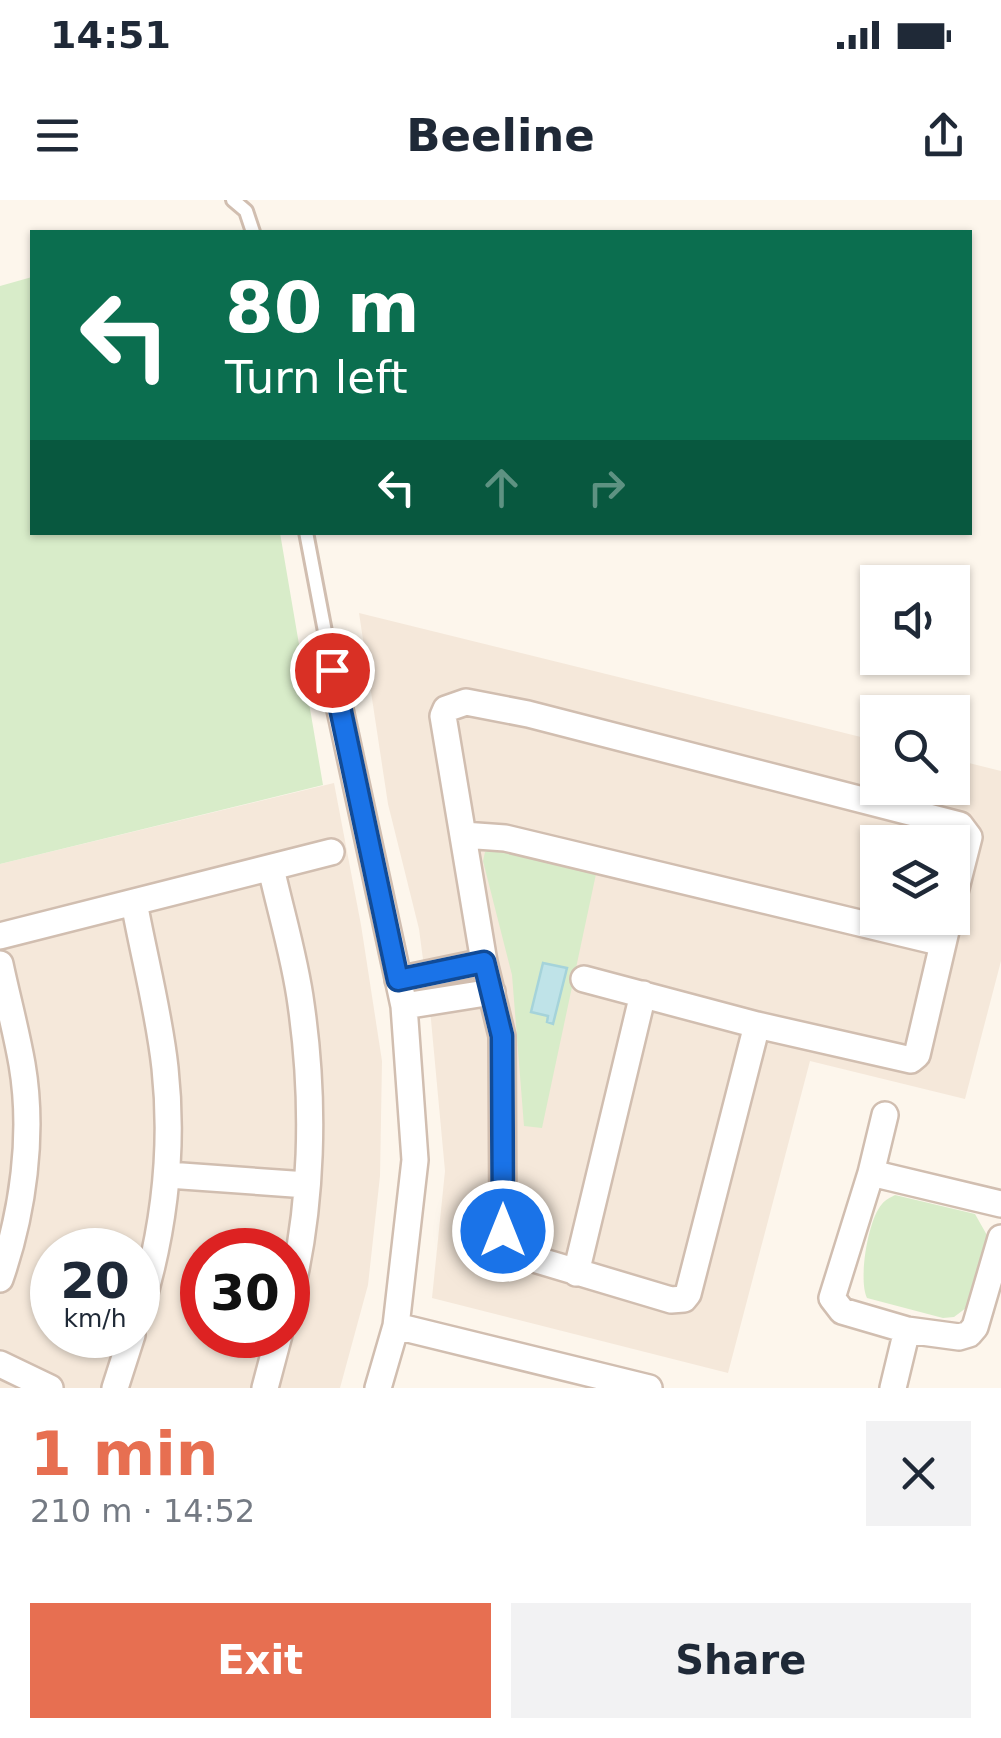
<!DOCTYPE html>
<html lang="en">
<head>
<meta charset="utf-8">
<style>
  body { margin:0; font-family:"DejaVu Sans",sans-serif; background:#f2f2f3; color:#1f2937; height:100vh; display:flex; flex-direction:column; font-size:38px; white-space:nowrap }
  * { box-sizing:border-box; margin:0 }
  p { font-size:32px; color:#747a83 }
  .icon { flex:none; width:55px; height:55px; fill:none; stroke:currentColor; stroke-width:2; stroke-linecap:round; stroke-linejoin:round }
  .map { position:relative; height:1188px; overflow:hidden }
  .side { display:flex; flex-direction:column; background:#fff; flex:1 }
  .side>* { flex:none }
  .hud { position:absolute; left:30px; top:30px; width:942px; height:305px; border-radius:0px; box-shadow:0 2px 8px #0004; background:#0b6e4f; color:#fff; overflow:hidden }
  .fabs { position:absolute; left:860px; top:365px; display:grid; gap:20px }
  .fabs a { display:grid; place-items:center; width:110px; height:110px; border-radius:0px; background:#fff; box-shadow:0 2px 8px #0004; font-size:50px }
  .speed { position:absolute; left:30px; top:1028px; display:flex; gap:20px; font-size:50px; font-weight:700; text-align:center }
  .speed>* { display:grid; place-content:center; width:130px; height:130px; border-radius:50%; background:#fff; box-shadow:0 2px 8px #0004; line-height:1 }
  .speed small { font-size:25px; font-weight:400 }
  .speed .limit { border:15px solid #d22; background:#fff; color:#111 }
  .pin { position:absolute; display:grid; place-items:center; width:85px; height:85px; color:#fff; margin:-42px; border:5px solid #fff; border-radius:50%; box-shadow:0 2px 10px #0007 }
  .me { position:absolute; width:110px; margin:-55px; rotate:0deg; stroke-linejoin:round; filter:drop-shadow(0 0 8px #0008) }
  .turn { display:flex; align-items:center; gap:35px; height:210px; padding:0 30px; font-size:45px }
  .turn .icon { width:130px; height:130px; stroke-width:2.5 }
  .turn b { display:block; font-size:70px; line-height:85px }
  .lanes { display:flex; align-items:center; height:95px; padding:0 30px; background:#0003; justify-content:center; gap:50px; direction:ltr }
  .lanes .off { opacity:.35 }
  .round { display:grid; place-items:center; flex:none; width:105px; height:105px; border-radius:0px; background:#f2f2f3 }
  .head { display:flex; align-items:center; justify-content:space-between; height:170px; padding:0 30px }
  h1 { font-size:60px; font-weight:700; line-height:75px; color:#e76f51 }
  .button { display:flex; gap:20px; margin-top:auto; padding:20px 30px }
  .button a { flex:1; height:115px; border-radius:0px; background:#e76f51; color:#fff; font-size:40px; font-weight:700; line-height:115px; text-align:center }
  .button a+a { background:#f2f2f3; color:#1f2937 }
  .status { display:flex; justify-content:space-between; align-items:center; height:70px; padding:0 50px; background:#fff; direction:ltr }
  .status svg { height:28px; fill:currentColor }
  header { display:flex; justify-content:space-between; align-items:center; height:130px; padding:0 30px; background:#fff; font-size:45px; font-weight:700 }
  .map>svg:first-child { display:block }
  .residential { fill:#f5e8da; fill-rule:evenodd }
  .green { fill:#d8ecc9 }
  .water { fill:#bfe3e8; stroke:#a5d3da; stroke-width:2.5 }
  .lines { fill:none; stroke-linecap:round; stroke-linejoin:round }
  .lane-casing { stroke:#d1beb0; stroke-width:18 }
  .street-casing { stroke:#d1beb0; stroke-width:30 }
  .lane { stroke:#fff; stroke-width:12 }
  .street { stroke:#fff; stroke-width:25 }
  .route-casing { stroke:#114b97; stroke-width:25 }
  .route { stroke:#1a73e8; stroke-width:18 }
</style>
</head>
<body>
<div class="status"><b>14:51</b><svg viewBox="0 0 49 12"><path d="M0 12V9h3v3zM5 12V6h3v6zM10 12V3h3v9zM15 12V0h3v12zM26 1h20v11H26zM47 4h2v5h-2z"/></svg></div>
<header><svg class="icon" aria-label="menu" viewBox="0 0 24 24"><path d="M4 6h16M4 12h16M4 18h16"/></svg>Beeline<svg class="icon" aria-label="share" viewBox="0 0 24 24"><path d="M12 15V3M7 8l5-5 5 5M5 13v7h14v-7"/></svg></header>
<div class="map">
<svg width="1001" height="1188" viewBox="0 0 1001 1188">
  <rect width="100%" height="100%" fill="#fdf6ec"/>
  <path class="residential" d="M359 413 877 541 878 588H952L953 559 1001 571V761L965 899 810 861 728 1173 432 1098 445 971 431 820 419 729 388 604ZM878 642H952V718H878Z
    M334 583 361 725 382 861 380 976 368 1085 340 1188H0V664ZM52 1050H138V1135H52ZM202 1050H288V1135H202Z"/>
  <path class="green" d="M32 77V332L280 333 323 585 0 664V86Z
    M499 647 596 674 542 928 524 926 512 775 483 661 485 652Z
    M895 995 975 1014 988 1037 966 1108 954 1117 943 1118 867 1098C858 1080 868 1019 882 1004 886 999 890 998 895 995Z"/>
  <path class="water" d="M543 763 567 768 553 824 547 822 548 816 531 812Z"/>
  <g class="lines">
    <defs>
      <path id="lane" d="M233 0 246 11 253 32
        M306 332 339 505"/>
      <path id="street" d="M339 505 404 806 415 960 396 1126 378 1188
        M463 635 505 638 943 743
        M271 668C281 713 295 758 301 804 315 901 313 1008 288 1104
        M134 702C144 757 159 812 165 868 174 951 163 1037 138 1117
        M0 736 331 652
        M0 764C7 797 16 830 22 864 34 934 23 1013 0 1079
        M584 779 757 825 911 860 917 855 949 718
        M398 780 484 762
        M404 806 492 792
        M757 825 688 1094 684 1099 671 1100 507 1051 503 1031 502 836 484 762 443 516 446 509 466 502 528 514 960 625 969 637 952 704
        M871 973 885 915
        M168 975 307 985
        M1001 1004 871 973 832 1098 842 1111 907 1130 959 1137 969 1134 975 1127 1001 1038
        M576 1073 643 794
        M396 1126 649 1188
        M0 1164 50 1188
        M115 1188 132 1135
        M265 1188 279 1135
        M893 1188 907 1130"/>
    </defs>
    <use href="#lane" class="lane-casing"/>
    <use href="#street" class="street-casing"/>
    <use href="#lane" class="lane"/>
    <use href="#street" class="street"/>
  </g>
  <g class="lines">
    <defs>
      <path id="route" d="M332 470 398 780 484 762 502 836 503 1031"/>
    </defs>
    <use href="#route" class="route-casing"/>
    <use href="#route" class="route"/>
  </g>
</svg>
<div class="fabs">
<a><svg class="icon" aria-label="sound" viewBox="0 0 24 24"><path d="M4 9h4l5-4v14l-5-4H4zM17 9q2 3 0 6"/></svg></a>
<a><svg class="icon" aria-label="search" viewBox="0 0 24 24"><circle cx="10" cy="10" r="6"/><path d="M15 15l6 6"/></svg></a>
<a><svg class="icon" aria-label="layers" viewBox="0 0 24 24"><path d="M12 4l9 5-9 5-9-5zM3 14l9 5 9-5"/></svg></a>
</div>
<div class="speed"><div>20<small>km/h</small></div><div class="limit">30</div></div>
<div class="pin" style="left:332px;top:470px;background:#d93025"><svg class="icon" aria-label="arrive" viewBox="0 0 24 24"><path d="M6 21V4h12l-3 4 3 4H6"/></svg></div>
<svg class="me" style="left:503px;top:1031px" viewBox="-20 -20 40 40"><circle r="17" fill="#1a73e8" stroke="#fff" stroke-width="3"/><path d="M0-11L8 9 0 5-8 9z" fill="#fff"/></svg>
<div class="hud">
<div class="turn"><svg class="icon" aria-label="left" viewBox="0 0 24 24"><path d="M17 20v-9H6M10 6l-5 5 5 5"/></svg><div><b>80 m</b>Turn left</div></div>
<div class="lanes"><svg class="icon" aria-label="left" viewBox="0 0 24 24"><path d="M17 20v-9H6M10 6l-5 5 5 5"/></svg><svg class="icon off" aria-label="ahead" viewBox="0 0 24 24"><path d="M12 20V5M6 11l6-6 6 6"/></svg><svg class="icon off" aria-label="right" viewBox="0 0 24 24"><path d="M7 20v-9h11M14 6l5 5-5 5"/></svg></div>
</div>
</div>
<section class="side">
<div class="head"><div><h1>1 min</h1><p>210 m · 14:52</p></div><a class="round"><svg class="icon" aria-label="close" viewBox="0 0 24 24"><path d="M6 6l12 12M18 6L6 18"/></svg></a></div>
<div class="button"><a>Exit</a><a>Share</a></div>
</section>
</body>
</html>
